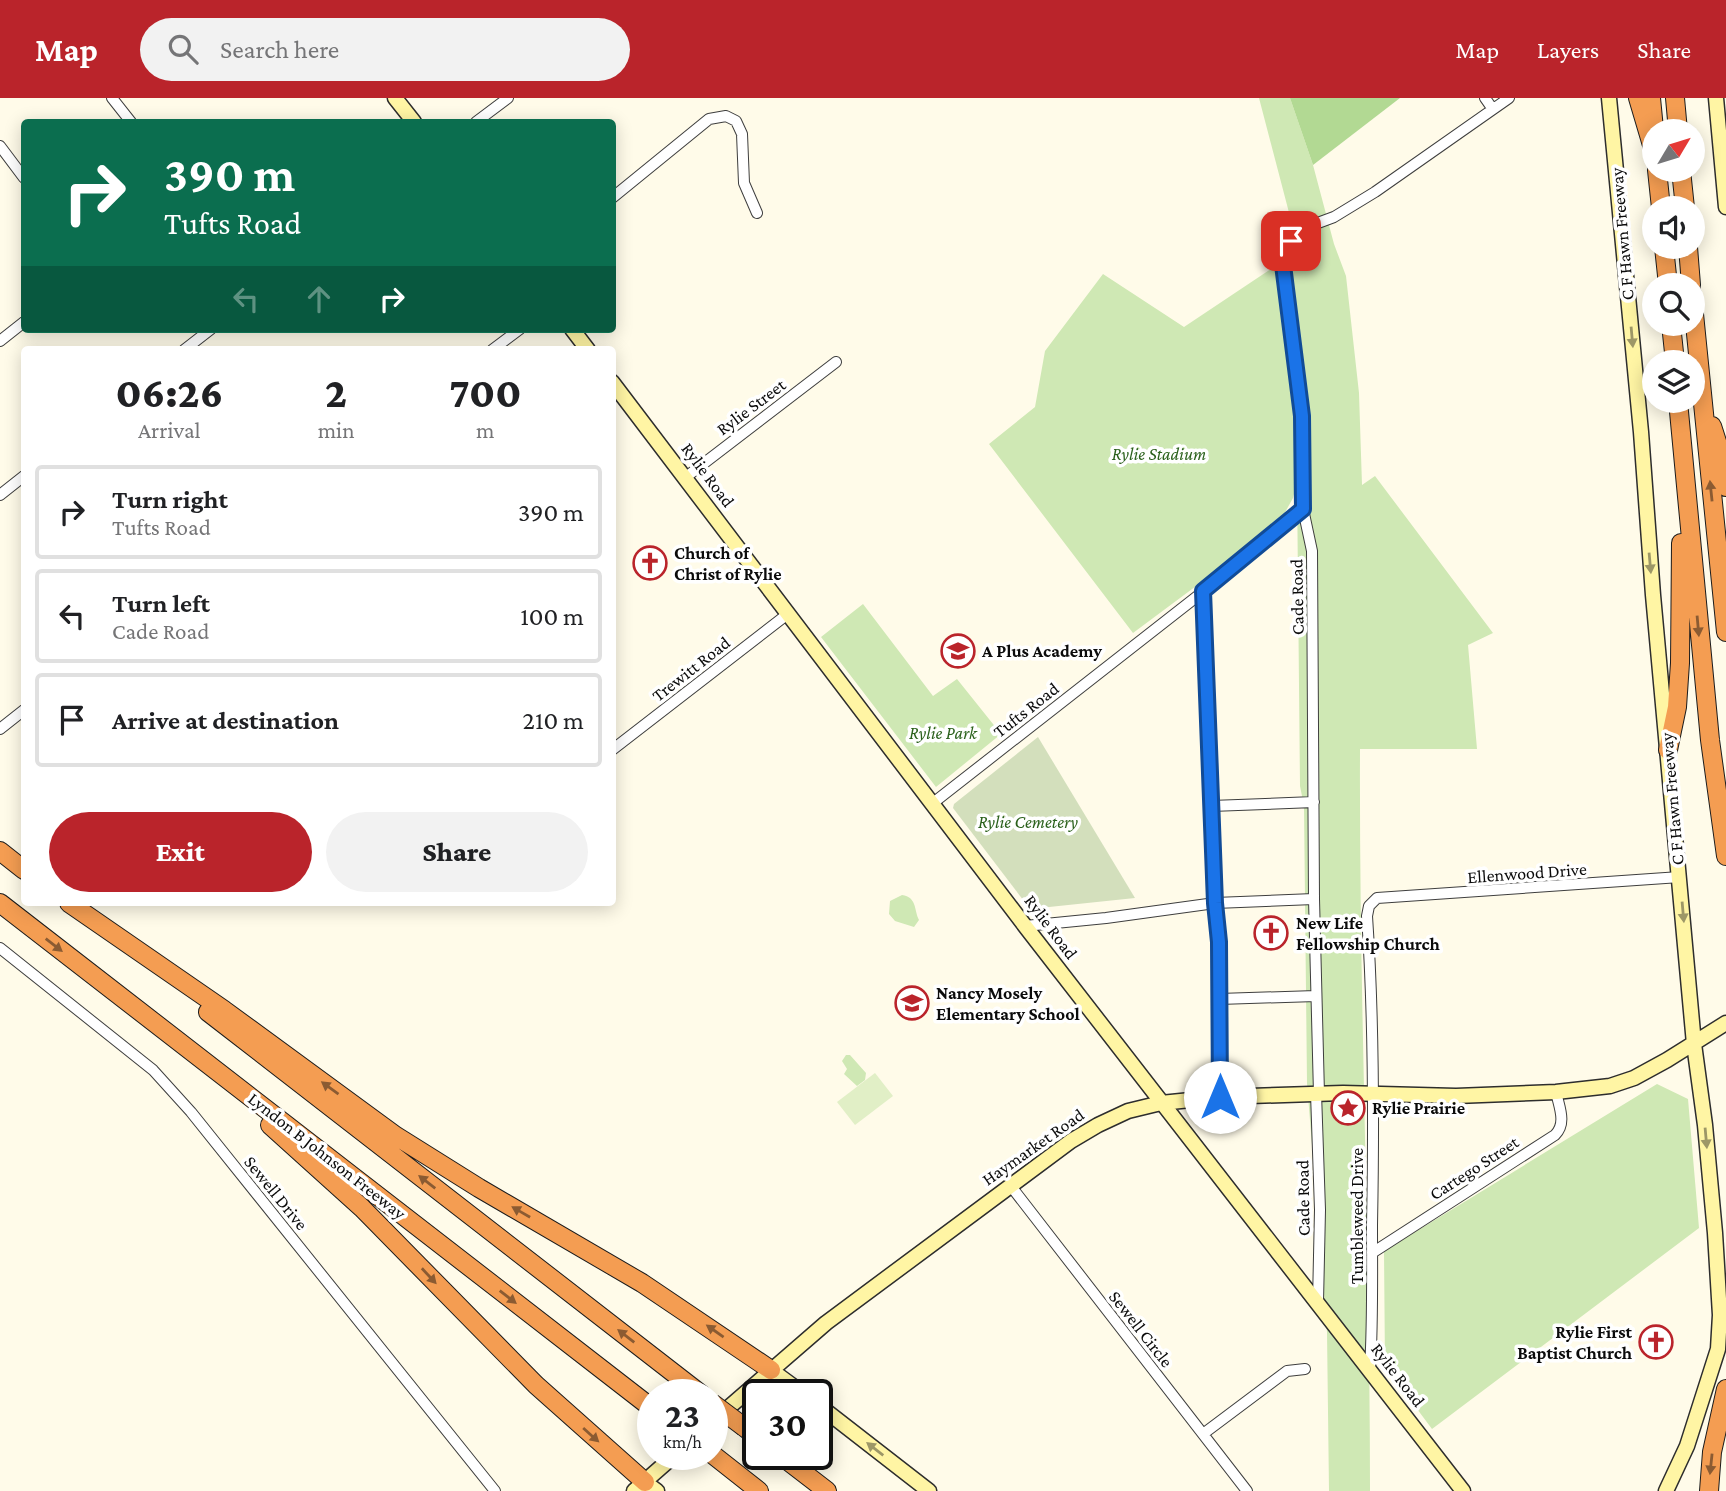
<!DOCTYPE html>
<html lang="en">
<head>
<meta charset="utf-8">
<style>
  body { margin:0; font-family:"Crimson Pro",serif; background:#f2f2f2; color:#202124; height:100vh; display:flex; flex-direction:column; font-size:26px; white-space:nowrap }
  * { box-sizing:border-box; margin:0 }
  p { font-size:23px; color:#757577 }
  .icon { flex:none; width:38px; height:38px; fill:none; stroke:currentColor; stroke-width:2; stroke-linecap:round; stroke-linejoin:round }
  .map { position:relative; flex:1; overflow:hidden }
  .panel { position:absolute; left:21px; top:248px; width:595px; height:560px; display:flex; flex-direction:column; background:#fff; border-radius:7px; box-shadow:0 4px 18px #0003 }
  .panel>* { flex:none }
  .top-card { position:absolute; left:21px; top:21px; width:595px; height:214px; border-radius:7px; box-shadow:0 4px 18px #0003; background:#0b6e4f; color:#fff; overflow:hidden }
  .needle { width:46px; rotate:52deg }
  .controls { position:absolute; left:1642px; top:21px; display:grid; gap:14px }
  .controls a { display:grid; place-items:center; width:63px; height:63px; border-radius:50%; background:#fff; box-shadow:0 4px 18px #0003; font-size:35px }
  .speed { position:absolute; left:637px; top:1281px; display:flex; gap:14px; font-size:35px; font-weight:700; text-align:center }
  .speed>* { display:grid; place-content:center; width:91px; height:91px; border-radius:50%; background:#fff; box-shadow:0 4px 18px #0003; line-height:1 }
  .speed small { font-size:18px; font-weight:400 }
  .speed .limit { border:4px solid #111; border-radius:10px; background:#fff; color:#111 }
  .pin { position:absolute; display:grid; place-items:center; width:60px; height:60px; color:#fff; margin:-30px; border-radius:14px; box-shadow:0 4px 10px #0006 }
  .me { position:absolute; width:77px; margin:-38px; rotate:0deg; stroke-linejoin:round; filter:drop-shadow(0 0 5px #0008) }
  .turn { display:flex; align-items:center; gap:24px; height:147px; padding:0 28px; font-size:32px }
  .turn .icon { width:91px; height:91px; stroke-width:2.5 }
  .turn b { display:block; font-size:49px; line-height:60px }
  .lanes { display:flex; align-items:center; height:66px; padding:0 28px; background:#0003; justify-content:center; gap:35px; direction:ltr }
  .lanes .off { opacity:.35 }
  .eta { display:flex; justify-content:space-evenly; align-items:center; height:119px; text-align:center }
  .eta b { font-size:42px; font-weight:800; line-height:49px }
  .button { display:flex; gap:14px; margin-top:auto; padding:14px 28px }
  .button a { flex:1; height:80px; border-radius:42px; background:#ba242b; color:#fff; font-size:28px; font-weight:800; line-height:80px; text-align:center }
  .button a+a { background:#f2f2f2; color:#202124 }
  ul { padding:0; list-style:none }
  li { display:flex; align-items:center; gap:21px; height:94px; margin:0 14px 10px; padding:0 14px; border:4px solid #e0e0e0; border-radius:7px }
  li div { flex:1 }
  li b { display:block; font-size:26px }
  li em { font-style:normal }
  header { display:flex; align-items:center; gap:42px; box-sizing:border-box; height:98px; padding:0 35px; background:#ba242b; color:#fff }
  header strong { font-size:33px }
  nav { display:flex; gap:38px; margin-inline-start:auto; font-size:24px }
  .search { width:490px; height:63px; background:#f2f2f2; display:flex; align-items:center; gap:18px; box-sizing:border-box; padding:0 24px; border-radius:38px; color:#757577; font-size:26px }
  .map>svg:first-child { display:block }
  .green { fill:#cfe8b4 }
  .forest { fill:#b2d993 }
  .cemetery { fill:#d3dfbc }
  .pitch { fill:#e1efc6 }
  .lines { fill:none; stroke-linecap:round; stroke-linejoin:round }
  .street-casing { stroke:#3e3e3e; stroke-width:12 }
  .secondary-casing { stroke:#2d2d2d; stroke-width:17 }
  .highway-casing { stroke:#1c1c1c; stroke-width:20 }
  .street { stroke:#fff; stroke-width:10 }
  .secondary { stroke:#fff5a4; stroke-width:14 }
  .highway { stroke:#f49d52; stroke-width:18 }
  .highway-bridge-casing { stroke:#1c1c1c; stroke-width:20; stroke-linecap:butt }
  .highway-bridge { stroke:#f49d52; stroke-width:18 }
  .oneway { fill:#9d9767 }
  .oneway2 { fill:#8b5b32 }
  .route-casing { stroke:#114b97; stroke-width:18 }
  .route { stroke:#1a73e8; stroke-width:12 }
  .labels { text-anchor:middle; stroke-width:7; stroke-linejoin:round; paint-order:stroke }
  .street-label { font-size:18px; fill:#0b0b0b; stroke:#fff }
  .park-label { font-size:18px; font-style:italic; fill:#2b611c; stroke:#fff }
  .poi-label { font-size:18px; font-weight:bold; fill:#0b0b0b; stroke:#fff; text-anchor:start }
</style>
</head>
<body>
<header>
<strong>Map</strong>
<div class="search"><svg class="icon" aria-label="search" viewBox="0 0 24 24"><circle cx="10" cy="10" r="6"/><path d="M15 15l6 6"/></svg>Search here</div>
<nav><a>Map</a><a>Layers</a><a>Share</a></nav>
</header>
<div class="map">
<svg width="1726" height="1393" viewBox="0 0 1726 1393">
  <rect width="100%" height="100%" fill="#fffbe9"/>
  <path class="green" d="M1259 0H1290L1313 67 1334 146 1346 178 1359 295 1362 387 1375 378 1493 535 1468 547 1477 651H1360C1359 899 1370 1146 1370 1393H1329L1327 1234 1307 985 1304 708 1300 688 1297 384 1293 400 1278 427 1133 535 989 346 1035 309 1045 253 1103 176 1184 229 1277 167V164L1298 149Z
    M863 506 933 598 957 581 1001 636 936 689 821 539Z
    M902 797C917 799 914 812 919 822L914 829 895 823 889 816 890 803Z
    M846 957H850L866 975 865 982 857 988 844 976 847 971 842 963Z
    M1657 986 1688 1001 1699 1130 1432 1331 1385 1268 1384 1153Z"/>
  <path class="forest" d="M1290 0H1400L1313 67Z"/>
  <path class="cemetery" d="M1038 639 1135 800 1030 811 953 710 954 706Z"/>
  <path class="pitch" d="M875 975 893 998 855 1027 837 1004Z"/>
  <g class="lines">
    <defs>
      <path id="street" d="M112 0 131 24
        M1485 0 1492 10
        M476 24 508 0
        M0 48 24 80
        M612 100 709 21 726 18 736 23 742 36 744 85 757 115
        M0 243 24 224
        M184 252 211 231
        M492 252 520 231
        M686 379 836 264
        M0 397 24 378
        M1204 493 1215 805 1219 844 1220 999
        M0 631 24 612
        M612 652 789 515
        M933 705 1204 493 1303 411
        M1211 708 1314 704
        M1025 828 1106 820 1215 805 1314 801
        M0 850 153 972 191 1014 495 1393
        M1219 901 1316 898
        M1316 995 1320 1112 1318 1204
        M1319 996 1314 801 1312 453 1303 411 1302 318 1283 167 1285 152 1291 143 1307 129 1334 119 1375 94 1509 0
        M1010 1087 1247 1393
        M1372 1155 1555 1037C1567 1025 1559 1009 1556 994
        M1370 1271C1373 1223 1372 1175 1372 1127 1374 1023 1374 921 1367 818L1369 808 1377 800 1680 779
        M1203 1336 1287 1273 1305 1271"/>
      <path id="secondary" d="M395 0 414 24
        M1609 0 1641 334 1653 497 1694 946 1705 1027 1715 1135 1720 1217 1718 1251 1687 1348 1666 1393
        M1716 0 1726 109
        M572 231 588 252
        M612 284 1025 828 1463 1393
        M771 1272 805 1297
        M817 1306 929 1393
        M712 1324 826 1225 1071 1043 1098 1027 1128 1013 1161 1005 1220 999 1343 995 1456 998 1556 994 1610 988 1634 980 1667 962 1726 925
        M645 1384 657 1393
        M634 1393 676 1356"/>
      <path id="highway" d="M1638 0 1654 54
        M1651 0 1654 31
        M1675 0 1678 33
        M1657 72 1661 110
        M1681 72 1685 110
        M1664 149 1668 187
        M1688 149 1691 187
        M1692 196 1726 534
        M1671 226 1675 264
        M1678 303 1710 642 1726 758
        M1712 328 1720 353 1726 389
        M1668 652 1677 609 1680 565 1681 445
        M0 753 24 772
        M0 805 653 1311
        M69 805 224 912 396 1038 479 1090 642 1185 771 1272
        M208 914 702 1297
        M270 1027 362 1110 536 1287 645 1384
        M744 1329 758 1340
        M712 1356 759 1393
        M779 1356 827 1393
        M1709 1393 1712 1354 1726 1291"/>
    </defs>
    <use href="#street" class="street-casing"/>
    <use href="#secondary" class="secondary-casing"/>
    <use href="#highway" class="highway-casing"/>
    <use href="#street" class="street"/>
    <use href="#secondary" class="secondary"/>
    <use href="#highway" class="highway"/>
    <defs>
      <path id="highway-bridge" d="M712 1305 744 1329"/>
    </defs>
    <use href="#highway-bridge" class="highway-bridge-casing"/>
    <use href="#highway-bridge" class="highway-bridge"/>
  </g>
  <defs><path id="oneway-solid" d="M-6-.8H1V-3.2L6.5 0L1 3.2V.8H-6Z" transform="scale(1.75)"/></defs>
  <g class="oneway">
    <use href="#oneway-solid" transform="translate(1632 239) rotate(85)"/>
    <use href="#oneway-solid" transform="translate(1650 465) rotate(85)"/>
    <use href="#oneway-solid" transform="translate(1683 814) rotate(85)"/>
    <use href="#oneway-solid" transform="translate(1706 1040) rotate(85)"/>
    <use href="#oneway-solid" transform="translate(875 1351) rotate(-142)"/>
  </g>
  <g class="oneway2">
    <use href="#oneway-solid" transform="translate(1711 393) rotate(-96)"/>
    <use href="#oneway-solid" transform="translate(1698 528) rotate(85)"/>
    <use href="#oneway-solid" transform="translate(54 847) rotate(38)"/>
    <use href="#oneway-solid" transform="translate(330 990) rotate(-144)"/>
    <use href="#oneway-solid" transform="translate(427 1084) rotate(-142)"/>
    <use href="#oneway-solid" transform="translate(521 1114) rotate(-150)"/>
    <use href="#oneway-solid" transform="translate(429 1178) rotate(47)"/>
    <use href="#oneway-solid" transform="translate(508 1199) rotate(38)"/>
    <use href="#oneway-solid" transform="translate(715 1233) rotate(-145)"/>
    <use href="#oneway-solid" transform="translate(626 1238) rotate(-142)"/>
    <use href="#oneway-solid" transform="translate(591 1337) rotate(42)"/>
    <use href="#oneway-solid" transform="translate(1711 1366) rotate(96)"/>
  </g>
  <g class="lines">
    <defs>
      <path id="route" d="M1220 999 1219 844 1215 805 1203 493 1303 411 1302 318 1283 167 1285 152 1291 143"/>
    </defs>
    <use href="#route" class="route-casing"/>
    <use href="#route" class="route"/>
  </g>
  <defs>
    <symbol id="church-ring" viewBox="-11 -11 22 22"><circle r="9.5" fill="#fff" stroke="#ba242b" stroke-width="1.5"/><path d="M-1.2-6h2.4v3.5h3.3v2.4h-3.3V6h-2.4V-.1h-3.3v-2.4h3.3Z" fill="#ba242b"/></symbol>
    <symbol id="school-ring" viewBox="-11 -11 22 22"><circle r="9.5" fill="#fff" stroke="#ba242b" stroke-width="1.5"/><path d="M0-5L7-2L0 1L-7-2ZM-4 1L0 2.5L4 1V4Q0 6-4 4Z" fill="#ba242b"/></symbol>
    <symbol id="sight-ring" viewBox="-11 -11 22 22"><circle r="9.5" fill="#fff" stroke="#ba242b" stroke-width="1.5"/><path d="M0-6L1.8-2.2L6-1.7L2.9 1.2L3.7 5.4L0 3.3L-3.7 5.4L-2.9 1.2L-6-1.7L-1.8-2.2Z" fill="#ba242b"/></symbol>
  </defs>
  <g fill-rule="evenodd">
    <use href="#church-ring" x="631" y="446" width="38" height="38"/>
    <use href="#school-ring" x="939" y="534" width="38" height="38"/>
    <use href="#church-ring" x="1252" y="816" width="38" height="38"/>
    <use href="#school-ring" x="893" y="886" width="38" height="38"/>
    <use href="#sight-ring" x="1329" y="991" width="38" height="38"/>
    <use href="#church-ring" x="1637" y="1225" width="38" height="38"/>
  </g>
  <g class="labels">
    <g class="street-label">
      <text transform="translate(1622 136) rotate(-95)" y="6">C F Hawn Freeway</text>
      <text transform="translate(751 309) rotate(-37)" y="6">Rylie Street</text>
      <text transform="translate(708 377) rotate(53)" y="6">Rylie Road</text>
      <text transform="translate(1297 499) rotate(-91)" y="6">Cade Road</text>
      <text transform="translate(691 571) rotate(-38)" y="6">Trewitt Road</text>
      <text transform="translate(1026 612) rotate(-38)" y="6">Tufts Road</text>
      <text transform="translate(1672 701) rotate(-95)" y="6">C F Hawn Freeway</text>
      <text transform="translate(1527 775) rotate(-4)" y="6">Ellenwood Drive</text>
      <text transform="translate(1051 829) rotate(53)" y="6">Rylie Road</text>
      <text transform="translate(1033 1049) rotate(-35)" y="6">Haymarket Road</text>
      <text transform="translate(327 1058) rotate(38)" y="6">Lyndon B Johnson Freeway</text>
      <text transform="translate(1474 1070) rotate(-33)" y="6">Cartego Street</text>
      <text transform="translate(276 1095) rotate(51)" y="6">Sewell Drive</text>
      <text transform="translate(1303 1100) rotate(-91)" y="6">Cade Road</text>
      <text transform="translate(1357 1118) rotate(-90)" y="6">Tumbleweed Drive</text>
      <text transform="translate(1141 1231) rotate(52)" y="6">Sewell Circle</text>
      <text transform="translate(1398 1277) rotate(52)" y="6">Rylie Road</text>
    </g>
    <g class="park-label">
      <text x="1159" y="362">Rylie Stadium</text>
      <text x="943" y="641">Rylie Park</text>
      <text x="1028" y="730">Rylie Cemetery</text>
    </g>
    <g class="poi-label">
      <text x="674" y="461">Church of<tspan x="674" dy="21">Christ of Rylie</tspan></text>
      <text x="982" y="559">A Plus Academy</text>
      <text x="1296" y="831">New Life<tspan x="1296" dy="21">Fellowship Church</tspan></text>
      <text x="936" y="901">Nancy Mosely<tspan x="936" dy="21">Elementary School</tspan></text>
      <text x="1372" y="1016">Rylie Prairie</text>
      <text x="1632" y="1240" text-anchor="end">Rylie First<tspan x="1632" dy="21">Baptist Church</tspan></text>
    </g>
  </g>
</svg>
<div class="controls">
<a><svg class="needle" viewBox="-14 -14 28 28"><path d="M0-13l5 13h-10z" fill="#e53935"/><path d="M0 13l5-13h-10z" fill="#757577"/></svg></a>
<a><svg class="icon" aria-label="sound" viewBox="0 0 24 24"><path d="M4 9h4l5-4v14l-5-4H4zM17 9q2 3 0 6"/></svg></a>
<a><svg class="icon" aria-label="search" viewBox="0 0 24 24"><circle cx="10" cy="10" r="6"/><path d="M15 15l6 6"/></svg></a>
<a><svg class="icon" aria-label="layers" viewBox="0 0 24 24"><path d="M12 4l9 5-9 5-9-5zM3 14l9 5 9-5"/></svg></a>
</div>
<div class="speed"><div>23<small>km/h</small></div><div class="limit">30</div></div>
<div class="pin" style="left:1291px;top:143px;background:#d93025"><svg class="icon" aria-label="arrive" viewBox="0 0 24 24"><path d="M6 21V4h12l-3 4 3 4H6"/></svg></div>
<svg class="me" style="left:1220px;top:999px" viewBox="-20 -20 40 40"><circle r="19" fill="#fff"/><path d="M0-13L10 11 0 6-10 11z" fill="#1a73e8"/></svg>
<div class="top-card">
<div class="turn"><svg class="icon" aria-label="right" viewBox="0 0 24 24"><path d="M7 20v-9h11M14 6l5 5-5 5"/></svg><div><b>390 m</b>Tufts Road</div></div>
<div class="lanes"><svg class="icon off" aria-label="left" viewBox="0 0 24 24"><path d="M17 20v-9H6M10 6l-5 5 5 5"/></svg><svg class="icon off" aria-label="ahead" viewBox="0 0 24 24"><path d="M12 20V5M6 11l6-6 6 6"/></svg><svg class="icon" aria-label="right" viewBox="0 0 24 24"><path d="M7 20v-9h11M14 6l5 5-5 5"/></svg></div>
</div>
<section class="panel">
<div class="eta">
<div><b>06:26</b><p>Arrival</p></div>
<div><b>2</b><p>min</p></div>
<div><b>700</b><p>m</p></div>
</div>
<ul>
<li><svg class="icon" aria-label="right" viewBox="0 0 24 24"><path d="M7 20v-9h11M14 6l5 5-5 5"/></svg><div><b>Turn right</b><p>Tufts Road</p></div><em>390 m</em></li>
<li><svg class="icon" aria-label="left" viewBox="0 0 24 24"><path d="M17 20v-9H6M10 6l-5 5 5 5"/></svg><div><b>Turn left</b><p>Cade Road</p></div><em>100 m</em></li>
<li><svg class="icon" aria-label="arrive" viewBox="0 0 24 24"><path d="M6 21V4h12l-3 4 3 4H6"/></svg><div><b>Arrive at destination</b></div><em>210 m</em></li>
</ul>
<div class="button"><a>Exit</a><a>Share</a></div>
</section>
</div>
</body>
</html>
